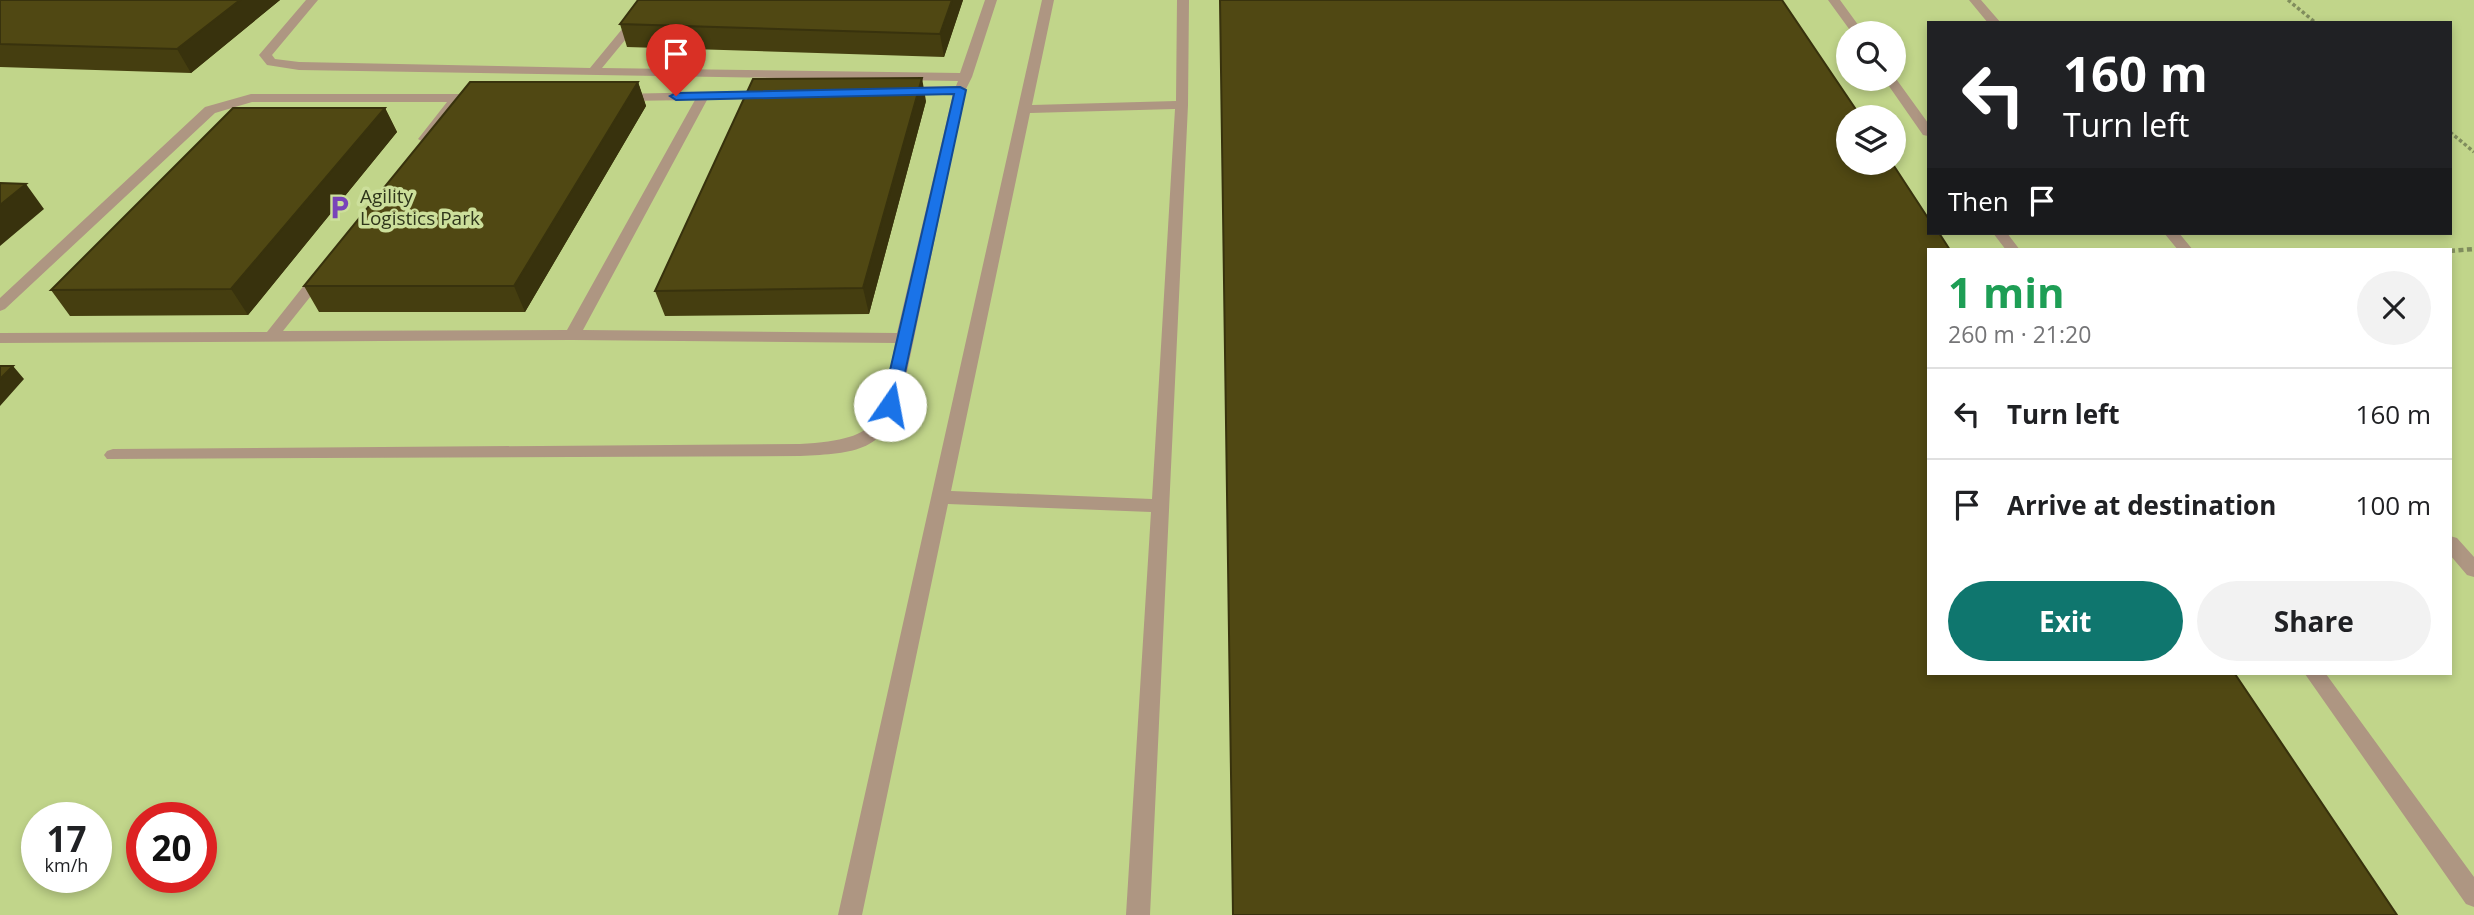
<!DOCTYPE html>
<html lang="en">
<head>
<meta charset="utf-8">
<style>
  body { margin:0; font-family:"Open Sans",sans-serif; background:#f2f2f2; color:#202124; height:100vh; display:flex; flex-direction:column; font-size:26px; white-space:nowrap }
  * { box-sizing:border-box; margin:0 }
  p { font-size:23px; color:#757577 }
  .icon { flex:none; width:38px; height:38px; fill:none; stroke:currentColor; stroke-width:2; stroke-linecap:round; stroke-linejoin:round }
  .map { position:relative; flex:1; overflow:hidden }
  .panel { position:absolute; left:1927px; top:248px; width:525px; height:427px; display:flex; flex-direction:column; background:#fff; border-radius:0px; box-shadow:0 4px 10px #0003 }
  .panel>* { flex:none }
  .hud { position:absolute; left:1927px; top:21px; width:525px; height:214px; border-radius:0px; box-shadow:0 4px 10px #0003; background:#202124; color:#fff; overflow:hidden }
  .controls { position:absolute; left:1836px; top:21px; display:grid; gap:14px }
  .controls a { display:grid; place-items:center; width:70px; height:70px; border-radius:50%; background:#fff; box-shadow:0 4px 10px #0003; font-size:35px }
  .speed { position:absolute; left:21px; top:802px; display:flex; gap:14px; font-size:35px; font-weight:700; text-align:center }
  .speed>* { display:grid; place-content:center; width:91px; height:91px; border-radius:50%; background:#fff; box-shadow:0 4px 10px #0003; line-height:1 }
  .speed small { font-size:18px; font-weight:400 }
  .speed .limit { border:10px solid #d22; background:#fff; color:#111 }
  .pin { position:absolute; display:grid; place-items:center; width:60px; height:60px; color:#fff; margin:-72px -30px; border-radius:50% 50% 50% 0; rotate:-45deg; box-shadow:0 0 7px #0007 }
  .pin .icon { rotate:45deg }
  .me { position:absolute; width:77px; margin:-38px; rotate:12deg; stroke-linejoin:round; filter:drop-shadow(0 0 5px #0008) }
  .turn { display:flex; align-items:center; gap:24px; height:147px; padding:0 21px; font-size:32px }
  .turn .icon { width:91px; height:91px; stroke-width:2.5 }
  .turn b { display:block; font-size:49px; line-height:60px }
  .then { display:flex; align-items:center; height:66px; padding:0 21px; background:#0003; gap:14px; font-size:26px }
  .round { display:grid; place-items:center; flex:none; width:74px; height:74px; border-radius:37px; background:#f2f2f2 }
  .overview { display:flex; align-items:center; justify-content:space-between; height:119px; padding:0 21px }
  h1 { font-size:42px; font-weight:700; line-height:52px; color:#1e9e55 }
  .primary-button { display:flex; gap:14px; margin-top:auto; padding:14px 21px }
  .primary-button a { flex:1; height:80px; border-radius:42px; background:#0f766e; color:#fff; font-size:28px; font-weight:700; line-height:80px; text-align:center }
  .primary-button a+a { background:#f2f2f2; color:#202124 }
  ul { padding:0; list-style:none }
  li { display:flex; align-items:center; gap:21px; height:91px; padding:0 21px; border-top:2px solid #e0e0e0 }
  li div { flex:1 }
  li b { display:block; font-size:26px }
  li em { font-style:normal }
  .map>svg:first-child { display:block }
  .built { fill:#c1d58a; fill-rule:evenodd }
  .lines { fill:none; stroke-linecap:round; stroke-linejoin:round }
  .path-far1 { stroke:#808d5d; stroke-width:3.5; stroke-dasharray:3.5 2.5; stroke-linecap:butt }
  .path { stroke:#808d5d; stroke-width:4.5; stroke-dasharray:5 3.5; stroke-linecap:butt }
  .minor { fill:#ae9682; fill-rule:evenodd }
  .wall { fill:#453e10 }
  .shaded-wall { fill:#38320d }
  .building { fill:#504813; stroke:#38320d; stroke-width:2 }
  .route { fill:#1a73e8; stroke:#114b97; stroke-width:2 }
  .labels { text-anchor:middle; stroke-width:7; stroke-linejoin:round; paint-order:stroke }
  .poi-label { font-size:19px; fill:#2f361b; stroke:#ccdf9b; text-anchor:start }
</style>
</head>
<body>
<div class="map">
<svg width="2474" height="915" viewBox="0 0 2474 915">
  <rect width="100%" height="100%" fill="#ccdf9b"/>
  <path class="built" d="M0 0H2474V915H0ZM1928 23H2450V233H1928ZM1848 33H1894V79H1848ZM1848 117H1894V163H1848ZM1928 250H2450V674H1928ZM37 817H96V877H37ZM142 817H201V877H142Z"/>
  <g class="lines">
    <path class="path-far1" d="M2288 0 2316 23
      M2450 132 2474 152"/>
    <path class="path" d="M2450 251 2474 249"/>
    <path class="minor" d="M306 0H318L272 55 275 59 299 62 590 68 646 0H658L602 68 960 73 985 0H997L972 77 966 89 903 391C886 453 856 453 800 456L107 459 104 455 107 451 113 449 800 444C886 439 881 421 895 343L572 340 0 343V333L267 332 317 269 322 267 330 272 283 331 567 330 695 100 621 101 615 97 616 94 768 91 774 95 772 98 707 100 583 330 897 333 953 94 901 95 895 91 901 87 956 86 958 81 299 70 267 65 259 55Z
      M1042 0H1054L1032 105 1176 101 1177 0H1189L1188 105 1150 915H1126L1151 512 948 504 862 915H838ZM1175 109 1152 499 951 491 1030 113Z
      M1828 0H1840L1864 33H1852Z
      M1969 0H1981L2001 23H1988Z
      M1894 76 1928 123V136L1923 135 1884 79H1894Z
      M251 94H481L487 98 481 102H461L430 142 425 143 418 139 447 102H252L215 113 5 309 0 311V298L205 107Z
      M1993 233H2007L2020 250H2006Z
      M2164 233H2179L2193 250H2178Z
      M2450 536 2457 538 2474 557V577L2467 575 2450 555Z
      M2305 674H2326L2474 877V907L2466 904Z"/>
  </g>
  <path class="wall" d="M0 0H280L191 73 0 67Z
    M638 0H963L944 57 627 47 620 24Z
    M638 82 646 106 525 312H319L304 286Z
    M926 101 869 314 665 316 655 291Z
    M385 108 397 132 248 315 70 316 51 290Z"/>
  <path class="shaded-wall" d="M240 0H280L191 73 177 49Z
    M952 0H963L944 57 940 34Z
    M922 78 926 101 869 314 863 288Z
    M638 82 646 106 525 312 514 286Z
    M385 108 397 132 248 315 231 289Z
    M26 184 44 209 0 246V205Z
    M13 366 24 379 0 406V379Z"/>
  <path class="building" d="M0 0H240L177 49 0 44Z
    M638 0H952L940 34 620 24Z
    M1220 0H1782L1861 117H1848V163H1892L1928 218V233H1939L1950 250H1928V674H2235L2397 915H1233Z
    M922 78 863 288 655 291 753 79Z
    M470 82H638L514 286H304Z
    M233 108H385L231 289 51 290Z
    M0 183 26 184 0 205Z
    M0 366H13L0 379Z"/>
  <path class="route" d="M960 87 966 90 898 405 890 410 882 405 954 94 676 100 670 96 676 93Z"/>
  <defs>
    <symbol id="parking-bare" viewBox="-9 -9 18 18"><path d="M-3.5-5.5H1a3.5 3.5 0 0 1 0 7H-1V5.5H-3.5ZM-1-3.4V-.6H.8a1.4 1.4 0 0 0 0-2.8Z" fill="#7943ba" stroke="#ccdf9b" stroke-width="2.5" paint-order="stroke"/></symbol>
  </defs>
  <g fill-rule="evenodd">
    <use href="#parking-bare" x="322" y="190" width="35" height="35"/>
  </g>
  <g class="labels">
    <g class="poi-label">
      <text x="360" y="203">Agility<tspan x="360" dy="22">Logistics Park</tspan></text>
    </g>
  </g>
</svg>
<div class="controls">
<a><svg class="icon" aria-label="search" viewBox="0 0 24 24"><circle cx="10" cy="10" r="6"/><path d="M15 15l6 6"/></svg></a>
<a><svg class="icon" aria-label="layers" viewBox="0 0 24 24"><path d="M12 4l9 5-9 5-9-5zM3 14l9 5 9-5"/></svg></a>
</div>
<div class="speed"><div>17<small>km/h</small></div><div class="limit">20</div></div>
<div class="pin" style="left:676px;top:96px;background:#d93025"><svg class="icon" aria-label="arrive" viewBox="0 0 24 24"><path d="M6 21V4h12l-3 4 3 4H6"/></svg></div>
<svg class="me" style="left:890px;top:405px" viewBox="-20 -20 40 40"><circle r="19" fill="#fff"/><path d="M0-13L10 11 0 6-10 11z" fill="#1a73e8"/></svg>
<div class="hud">
<div class="turn"><svg class="icon" aria-label="left" viewBox="0 0 24 24"><path d="M17 20v-9H6M10 6l-5 5 5 5"/></svg><div><b>160 m</b>Turn left</div></div>
<div class="then">Then<svg class="icon" aria-label="arrive" viewBox="0 0 24 24"><path d="M6 21V4h12l-3 4 3 4H6"/></svg></div>
</div>
<section class="panel">
<div class="overview"><div><h1>1 min</h1><p>260 m · 21:20</p></div><a class="round"><svg class="icon" aria-label="close" viewBox="0 0 24 24"><path d="M6 6l12 12M18 6L6 18"/></svg></a></div>
<ul>
<li><svg class="icon" aria-label="left" viewBox="0 0 24 24"><path d="M17 20v-9H6M10 6l-5 5 5 5"/></svg><div><b>Turn left</b></div><em>160 m</em></li>
<li><svg class="icon" aria-label="arrive" viewBox="0 0 24 24"><path d="M6 21V4h12l-3 4 3 4H6"/></svg><div><b>Arrive at destination</b></div><em>100 m</em></li>
</ul>
<div class="primary-button"><a>Exit</a><a>Share</a></div>
</section>
</div>
</body>
</html>
